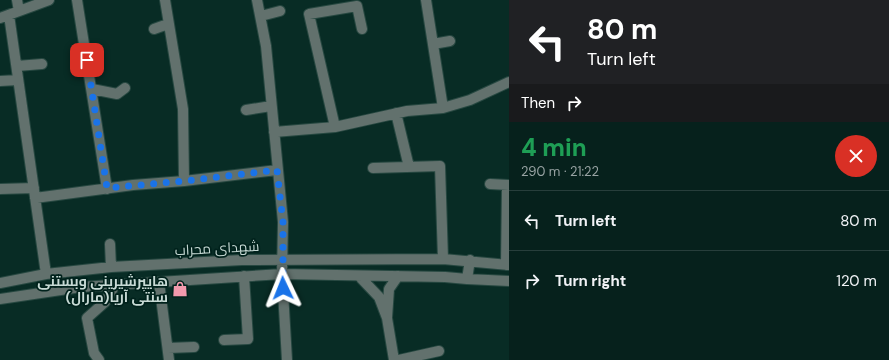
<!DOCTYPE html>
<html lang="en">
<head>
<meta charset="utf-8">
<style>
  body { margin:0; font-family:"DM Sans",Cairo,sans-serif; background:#0f2925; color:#f1f3f6; height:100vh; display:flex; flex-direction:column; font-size:15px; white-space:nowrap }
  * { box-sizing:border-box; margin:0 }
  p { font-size:13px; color:#98a3a3 }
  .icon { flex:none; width:22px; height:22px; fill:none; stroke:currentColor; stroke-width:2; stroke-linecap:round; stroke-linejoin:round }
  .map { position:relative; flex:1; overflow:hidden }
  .panel { display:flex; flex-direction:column; background:#06211c; width:380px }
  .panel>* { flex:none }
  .banner { background:#202124; color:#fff; overflow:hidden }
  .pin { position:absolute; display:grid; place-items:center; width:34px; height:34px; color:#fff; margin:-17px; border-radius:8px; box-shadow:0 2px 6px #0006 }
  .me { position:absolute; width:44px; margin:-22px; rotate:358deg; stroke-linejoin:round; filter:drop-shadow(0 0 3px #0008) }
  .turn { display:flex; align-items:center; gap:14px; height:84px; padding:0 12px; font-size:18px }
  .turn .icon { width:52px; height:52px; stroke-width:2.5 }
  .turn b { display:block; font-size:28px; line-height:34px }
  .then { display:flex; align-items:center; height:38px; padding:0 12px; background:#0003; gap:8px; font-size:15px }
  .round { display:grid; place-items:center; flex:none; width:42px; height:42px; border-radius:21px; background:#0f2925 }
  .head { display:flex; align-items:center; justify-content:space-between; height:68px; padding:0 12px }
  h1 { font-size:24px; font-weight:800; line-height:30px; color:#1e9e55 }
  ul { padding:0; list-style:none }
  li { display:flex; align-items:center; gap:12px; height:60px; padding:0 12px; border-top:1px solid #273e3b }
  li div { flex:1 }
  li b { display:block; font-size:15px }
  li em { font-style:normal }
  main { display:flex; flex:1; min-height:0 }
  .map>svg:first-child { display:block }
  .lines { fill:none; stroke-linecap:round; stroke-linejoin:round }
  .minor-casing { stroke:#274841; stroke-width:12 }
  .minor { stroke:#62716d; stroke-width:10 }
  .route { stroke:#1a73e8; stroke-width:7; stroke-dasharray:0 12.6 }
  .labels { text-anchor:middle; stroke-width:3.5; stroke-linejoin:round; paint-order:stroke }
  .street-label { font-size:14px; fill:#c7dad5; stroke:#00221c }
  .poi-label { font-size:14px; font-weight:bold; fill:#c7dad5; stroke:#00221c; text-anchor:end }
</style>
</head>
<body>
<main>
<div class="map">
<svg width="509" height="360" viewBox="0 0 509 360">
  <rect width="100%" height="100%" fill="#082c25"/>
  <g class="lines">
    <defs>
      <path id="minor" d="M17 0 19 11
        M77 0 107 189
        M165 0 183 109 184 181
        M257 0 266 46 283 222 282 274 287 360
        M426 0 443 108
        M9 15 46 274
        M261 16 280 11
        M0 18 49 0
        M154 29 168 24
        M433 44 450 41
        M17 66 42 64
        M0 81 18 80
        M92 89 117 94 125 88
        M246 110 271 106
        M396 113 409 167
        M335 127 309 14 357 6 362 29
        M274 132 335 127 407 111 443 108 470 100 509 82
        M373 168 440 166 443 259
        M490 184 509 185
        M0 189 34 188
        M35 198 133 185 184 181 277 170
        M110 244 111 267
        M506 265 507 185
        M359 276 379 297 387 318 389 289 398 276
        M467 279 470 260
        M159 282 169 360
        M0 283 46 274 111 267 242 260 443 259 509 265
        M0 299 81 287 282 274 445 277 467 279 509 281
        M387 318 394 360
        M224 340 248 339 244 276
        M168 348 194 347
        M99 360 94 353 87 318 105 302 115 285
        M399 360 439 351"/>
    </defs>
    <use href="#minor" class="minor-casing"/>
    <use href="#minor" class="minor"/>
  </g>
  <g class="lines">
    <path class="route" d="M87 60 107 188 184 181 277 170 283 222V288"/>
  </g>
  <defs>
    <symbol id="shop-bare" viewBox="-9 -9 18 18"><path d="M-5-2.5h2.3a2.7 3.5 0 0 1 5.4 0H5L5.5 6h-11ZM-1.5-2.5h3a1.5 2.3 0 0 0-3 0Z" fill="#f29aad" stroke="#00221c" stroke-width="2.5" paint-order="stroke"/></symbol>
  </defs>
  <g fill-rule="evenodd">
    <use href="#shop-bare" x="169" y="278" width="22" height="22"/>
  </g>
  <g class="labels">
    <g class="street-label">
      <text transform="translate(217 248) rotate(-3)" y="5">شهدای محراب</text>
    </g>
    <g class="poi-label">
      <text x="168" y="286">هایپرشیرینی وبستنی<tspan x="168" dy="16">سنتی آریا(مارال)</tspan></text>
    </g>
  </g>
</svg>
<div class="pin" style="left:87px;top:60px;background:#d93025"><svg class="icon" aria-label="arrive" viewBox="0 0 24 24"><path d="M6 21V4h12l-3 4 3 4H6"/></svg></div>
<svg class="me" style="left:283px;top:288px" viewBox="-20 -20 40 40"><path d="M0-17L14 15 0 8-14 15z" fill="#1a73e8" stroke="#fff" stroke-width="4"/></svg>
</div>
<section class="panel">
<div class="banner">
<div class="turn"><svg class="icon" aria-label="left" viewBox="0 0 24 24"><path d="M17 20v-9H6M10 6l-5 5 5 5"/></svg><div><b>80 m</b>Turn left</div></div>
<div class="then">Then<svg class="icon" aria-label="right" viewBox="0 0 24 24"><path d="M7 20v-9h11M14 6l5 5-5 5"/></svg></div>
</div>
<div class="head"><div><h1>4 min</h1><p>290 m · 21:22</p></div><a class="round" style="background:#d93025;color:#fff"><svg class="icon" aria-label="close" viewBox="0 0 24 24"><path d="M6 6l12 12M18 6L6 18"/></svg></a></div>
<ul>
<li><svg class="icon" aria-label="left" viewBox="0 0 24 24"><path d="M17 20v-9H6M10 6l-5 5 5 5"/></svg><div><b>Turn left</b></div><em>80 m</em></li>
<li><svg class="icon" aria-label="right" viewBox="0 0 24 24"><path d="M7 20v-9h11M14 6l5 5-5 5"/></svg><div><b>Turn right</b></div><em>120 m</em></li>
</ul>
</section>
</main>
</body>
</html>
